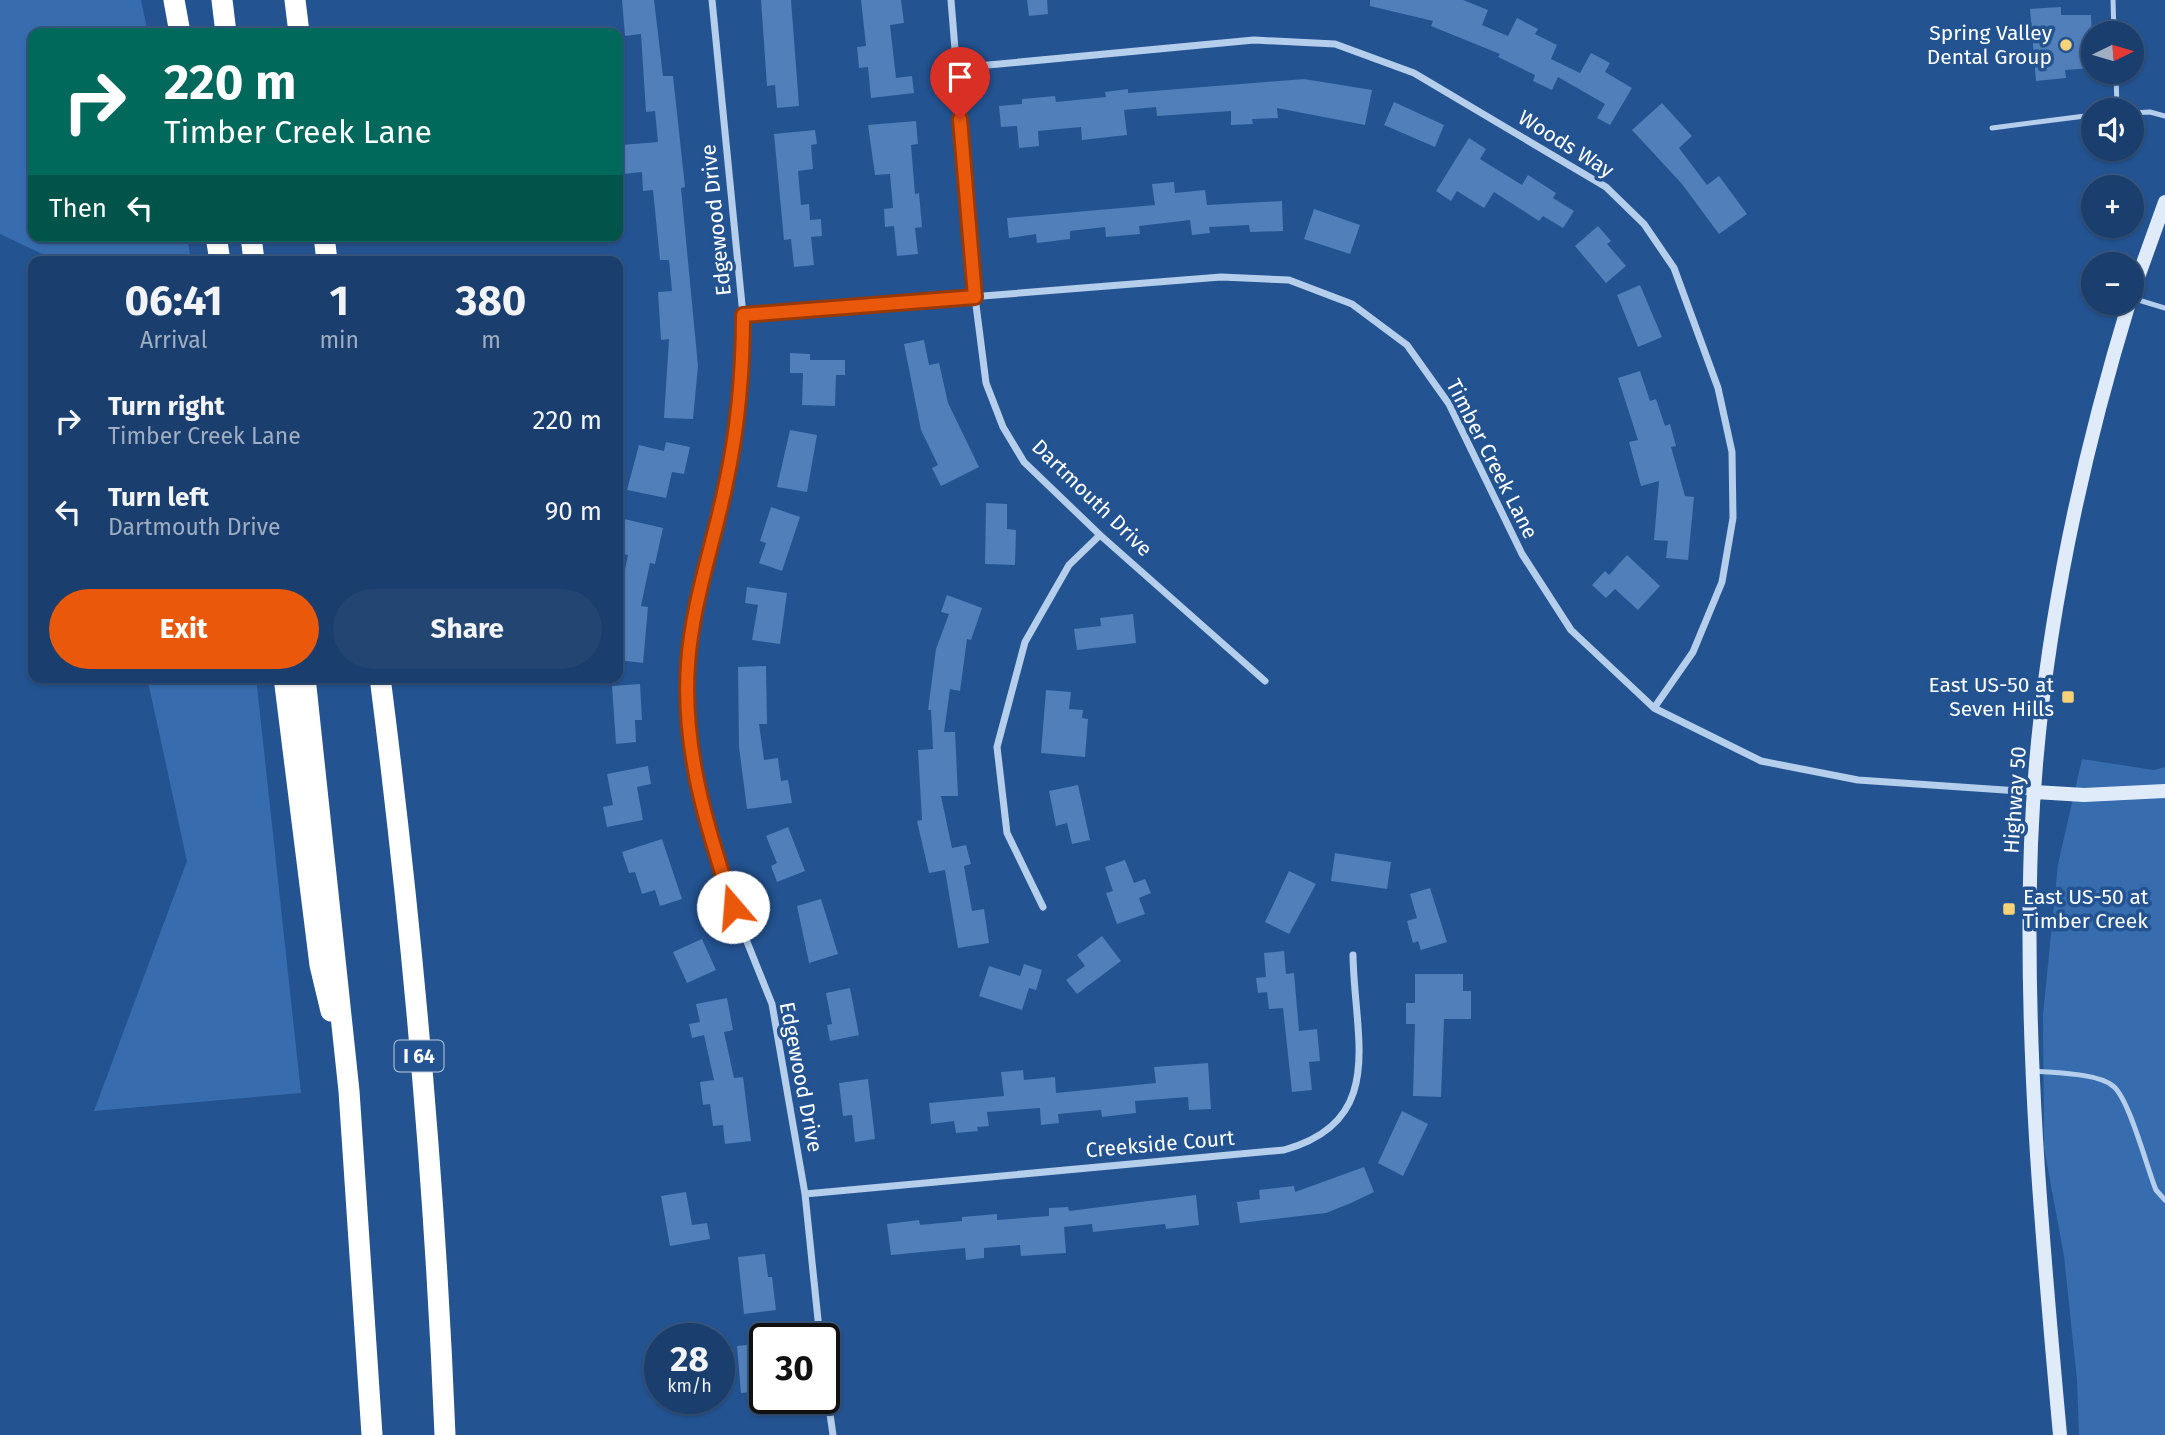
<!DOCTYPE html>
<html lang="en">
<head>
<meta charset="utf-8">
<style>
  body { margin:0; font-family:"Fira Sans",sans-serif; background:#234572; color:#f1f3f6; height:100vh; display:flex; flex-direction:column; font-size:26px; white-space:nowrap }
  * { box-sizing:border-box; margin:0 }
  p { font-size:23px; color:#9faec2 }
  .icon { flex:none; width:38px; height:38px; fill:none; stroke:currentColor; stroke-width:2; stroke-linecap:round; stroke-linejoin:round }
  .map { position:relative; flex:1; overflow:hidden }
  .details { position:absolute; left:28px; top:256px; width:595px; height:427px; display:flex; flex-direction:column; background:#1a3e6d; border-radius:14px; box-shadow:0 2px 5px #0004,0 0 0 2px #385780 }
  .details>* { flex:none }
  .hud { position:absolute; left:28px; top:28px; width:595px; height:214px; border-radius:14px; box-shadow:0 2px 5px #0004,0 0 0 2px #385780; background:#00695c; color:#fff; overflow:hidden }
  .needle { width:46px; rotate:85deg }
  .controls { position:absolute; left:2081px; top:21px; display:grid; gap:14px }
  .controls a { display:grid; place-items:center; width:63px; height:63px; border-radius:50%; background:#1a3e6d; box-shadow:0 2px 5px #0004,0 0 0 2px #385780; font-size:35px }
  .speed { position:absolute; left:644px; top:1323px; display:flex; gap:14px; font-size:35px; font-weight:700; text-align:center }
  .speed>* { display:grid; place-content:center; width:91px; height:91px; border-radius:50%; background:#1a3e6d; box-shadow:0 2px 5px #0004,0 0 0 2px #385780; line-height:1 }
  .speed small { font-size:18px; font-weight:400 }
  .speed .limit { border:4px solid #111; border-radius:10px; background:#fff; color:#111 }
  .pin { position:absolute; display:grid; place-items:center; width:60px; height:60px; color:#fff; margin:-72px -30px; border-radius:50% 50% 50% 0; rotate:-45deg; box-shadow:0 0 7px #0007 }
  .pin .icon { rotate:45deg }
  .me { position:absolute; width:77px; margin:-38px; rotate:342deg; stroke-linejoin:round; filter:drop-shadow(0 0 5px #0008) }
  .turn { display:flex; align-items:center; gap:24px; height:147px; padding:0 21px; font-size:32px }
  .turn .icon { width:91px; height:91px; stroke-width:2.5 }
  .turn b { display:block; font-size:49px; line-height:60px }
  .then { display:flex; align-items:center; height:66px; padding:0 21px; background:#0003; gap:14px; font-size:26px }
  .eta { display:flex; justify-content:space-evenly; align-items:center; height:119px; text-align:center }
  .eta b { font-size:42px; font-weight:700; line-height:49px }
  .primary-button { display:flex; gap:14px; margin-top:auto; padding:14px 21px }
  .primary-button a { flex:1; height:80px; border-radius:42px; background:#ea580c; color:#fff; font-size:28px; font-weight:700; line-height:80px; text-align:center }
  .primary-button a+a { background:#234572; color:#f1f3f6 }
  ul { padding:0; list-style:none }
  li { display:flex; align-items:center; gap:21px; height:91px; padding:0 21px }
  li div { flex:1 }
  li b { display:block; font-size:26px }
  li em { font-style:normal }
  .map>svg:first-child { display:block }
  .green { fill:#376dae }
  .building { fill:#507fb9 }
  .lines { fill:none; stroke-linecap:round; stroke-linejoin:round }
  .lane { stroke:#b4ceec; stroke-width:5 }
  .street { stroke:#b4ceec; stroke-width:7 }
  .secondary { stroke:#e0ebfa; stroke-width:14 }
  .highway { stroke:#fff; stroke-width:21 }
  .route-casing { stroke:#983908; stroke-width:18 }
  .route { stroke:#ea580c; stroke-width:12 }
  .poi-dot { fill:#f8d277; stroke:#235391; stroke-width:2.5 }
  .labels { text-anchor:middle; stroke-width:7; stroke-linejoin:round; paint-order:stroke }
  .shield { fill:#235391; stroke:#bdcbde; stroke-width:2 }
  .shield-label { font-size:19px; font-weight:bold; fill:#fff }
  .poi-label { font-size:21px; fill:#fff; stroke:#235391; text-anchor:end }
  .street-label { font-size:21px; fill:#fff; stroke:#235391 }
</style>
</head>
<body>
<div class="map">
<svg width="2165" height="1435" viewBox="0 0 2165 1435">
  <rect width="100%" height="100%" fill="#235391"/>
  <path class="green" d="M0 0H141L148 33H33V236H187L191 261H57L0 234Z
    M147 677H256L301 1093 94 1111 187 861Z
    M2082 759 2154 770 2165 767V1435H2079L2077 1380 2064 1256 2044 1148 2043 1015 2058 864Z"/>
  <path class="building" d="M622 0H654L663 76H673L685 187 681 188 698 366 693 419 664 418 669 339 661 340 658 292 672 291 669 260H660L653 190 643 191 642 172 623 174 621 145 658 142 655 111 646 112 641 34 625 36Z
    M761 0H791L799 106 777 108 775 85 767 86Z
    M861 0H901L904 23 890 25 896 78 912 76 914 93 871 98 868 67 859 68 857 47 866 46Z
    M1027 0H1047L1048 14 1029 16Z
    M1370 0H1463L1488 10 1482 25 1508 36 1517 18 1538 29 1535 34 1557 45 1551 59 1580 73 1591 53 1610 63 1605 72 1632 88 1610 125 1597 118 1605 104 1558 77 1552 90 1533 81 1535 75 1498 57 1500 54 1431 26 1433 21 1370 6Z
    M2061 7V15H2091L2093 68 2065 70 2066 78 2036 81 2030 9Z
    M1304 79 1372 90 1365 125 1277 108 1278 118 1252 119 1253 124 1231 125V111L1157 116 1156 107 1124 110 1127 135 1082 140 1081 127 1038 131 1039 146 1019 148 1017 126 1001 127 999 106 1022 104V99L1055 96 1056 102 1106 97 1105 92 1128 89V93Z
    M1394 102 1444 125 1435 147 1384 125Z
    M1662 103 1692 136 1679 148 1707 185 1719 176 1747 214 1719 234 1682 184 1632 130Z
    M916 121 918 144 911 145 915 194 919 193 922 227 915 228 918 254 897 256 894 226 885 227 884 209 893 208 890 174 875 175 868 125Z
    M815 130 817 144 811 145 813 169 798 171 801 205 809 204 810 220 821 219 822 236 811 237 814 265 794 267 791 239 784 240 774 134Z
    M1469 138 1486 149 1480 159 1522 185 1528 175 1556 193 1553 198 1574 211 1563 228 1543 216 1539 221 1494 192 1484 208 1457 191 1451 201 1436 191Z
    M1174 182 1175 193 1205 190 1207 205 1282 201 1283 231 1250 232 1249 225 1209 227 1210 233 1192 235 1190 220 1139 226 1140 234 1106 237 1105 227 1070 231V239L1037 243 1036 234 1009 238 1007 218 1155 205 1152 184Z
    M1314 209 1360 225 1350 254 1304 239Z
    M1598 226 1611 241 1607 244 1626 266 1606 283 1575 246Z
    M1640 285 1662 337 1638 347 1617 295Z
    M924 340 929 365 939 363 948 403 979 467 941 486 932 468 938 465 921 430 904 344Z
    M790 353 810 354V360H845V375H836L835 406 802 405 803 373H790Z
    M1640 371 1650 401 1656 399 1665 426 1670 424 1676 446 1671 447 1685 496 1694 497 1688 560 1666 558 1668 541 1654 540 1659 481 1641 486 1629 442 1638 440 1618 378Z
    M790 430 817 435 807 492 777 487Z
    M666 442 690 447 684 474 672 472 666 498 627 490 639 445 664 451Z
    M986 503 1007 504V529L1016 530 1015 565 985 564Z
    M771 507 800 517 782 571 759 563 766 543 760 541Z
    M620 518 663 528 655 564 650 563 641 606 648 607 643 663 618 660 625 579H623L628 555 618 553Z
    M1627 555 1660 586 1638 610 1615 589 1606 598 1592 585 1605 571 1609 575Z
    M747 587 787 593 780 644 752 640 758 605 745 603Z
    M947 595 982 608 971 640 967 639 960 691 950 689 944 732H955L958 796H941L952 848 966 845 971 864 964 866 972 911 984 909 989 943 958 948 945 870 929 873 917 821 922 820 918 750 933 749 931 710H928L936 649 949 614 941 612Z
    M1133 614 1136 643 1077 650 1074 629 1101 626 1100 618Z
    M766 666 767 724H759L764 760 778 758 781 781 788 780 792 803 747 809 739 747 738 667Z
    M640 684 642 720H635L636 742 616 744 612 686Z
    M1046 690 1071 692 1069 709 1083 710 1082 718 1088 719 1085 757 1041 753Z
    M648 766 651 784 637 787 643 820 607 827 603 807 613 805 607 774Z
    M1078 785 1090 840 1072 844 1067 823 1056 826 1049 791Z
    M788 827 805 871 777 882 771 866 777 863 766 836Z
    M662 839 682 899 660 906 655 890 642 894 635 872 629 873 622 852Z
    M1335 853 1391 862 1387 889 1331 881Z
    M1125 860 1134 883 1145 879 1151 893 1139 898 1145 914 1117 924 1106 893 1113 891 1105 867Z
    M1289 871 1316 884 1289 934 1265 922Z
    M1430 888 1447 942 1421 950 1418 941 1413 943 1407 921 1417 918 1410 894Z
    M821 899 838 954 809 963 797 906Z
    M1102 936 1121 961 1077 994 1066 980 1085 966 1077 955Z
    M702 939 716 970 687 983 673 952Z
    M1284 951 1286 974 1294 973 1299 1031 1317 1029 1320 1061 1309 1062 1312 1090 1292 1092 1283 1008 1269 1009 1267 992 1258 993 1256 978 1266 977 1264 953Z
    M1024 964 1042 970 1036 990 1029 988 1022 1010 979 996 989 966 1020 976Z
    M1415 974H1463V991H1471V1019H1444L1441 1097 1413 1096 1415 1024H1406V1003H1415Z
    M850 988 859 1035 830 1041 827 1025 832 1024 826 993Z
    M727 998 733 1030 724 1032 734 1078 743 1077 751 1141 725 1144 723 1125 713 1126 710 1104 703 1105 700 1082 714 1080 704 1035 692 1038 689 1024 700 1022 696 1004Z
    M1208 1063 1211 1109 1189 1110 1188 1097 1135 1101 1136 1113 1102 1117 1101 1110 1058 1114 1059 1123 1041 1125 1040 1108 987 1112 989 1126 977 1127 978 1131 956 1133 954 1121 931 1124 929 1103 1004 1096 1001 1072 1023 1070 1024 1080 1055 1077 1056 1093 1156 1083 1154 1067Z
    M868 1079 875 1139 855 1142 852 1115 843 1116 839 1083Z
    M1402 1111 1428 1124 1403 1176 1378 1163Z
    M1364 1167 1374 1192 1351 1203 1326 1213 1240 1223 1237 1202 1260 1199 1259 1190 1294 1186 1295 1192Z
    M686 1192 692 1225 707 1223 710 1239 670 1246 661 1196Z
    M1196 1195 1199 1225 1166 1229 1165 1224 1093 1232 1092 1224 1064 1227 1066 1253 1021 1256 1020 1245 984 1248V1258L966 1260 965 1248 891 1255 887 1224 919 1220 920 1225 962 1221V1217L997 1214V1220L1049 1216V1208L1068 1207 1069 1211Z
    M765 1254 768 1277H772L776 1310 744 1314 738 1257Z
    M765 1343V1391L741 1393 737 1346Z"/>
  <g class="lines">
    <path class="lane" d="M2113 0 2114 33
      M2116 72 2117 110
      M2132 113 2150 112 2165 116
      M1992 128 2093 115
      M2132 298 2165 308
      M2034 1071C2054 1073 2098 1073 2113 1086 2129 1098 2147 1168 2156 1190L2165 1200"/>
    <path class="street" d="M712 0 743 315 742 375 727 481 694 624 688 663 687 703 701 810 733 907 772 1004 805 1194 820 1339
      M951 0 975 297 986 383 1003 427 1024 462 1100 535 1265 681
      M956 68 1254 40 1335 44 1414 73 1606 187 1644 224 1674 268 1718 388 1732 452 1733 518 1722 582 1693 652 1654 708
      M743 315 1221 277 1289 280 1352 304 1407 345 1449 404 1522 554 1571 630 1654 708 1761 761 1858 780 2034 792
      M1043 907 1007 833 997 747 1025 642 1069 565 1100 535
      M805 1194 1284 1150C1388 1121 1354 1037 1353 955
      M824 1372 833 1435"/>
    <path class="secondary" d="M2132 294 2165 202
      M2035 792 2084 795 2165 791
      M2060 1435C2042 1238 2024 1043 2031 844 2038 662 2076 477 2129 303"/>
    <path class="highway" d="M174 0 180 33
      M222 0 226 33
      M295 0 299 33
      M216 236 220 261
      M251 236 254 261
      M324 236 327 261
      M284 677 320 965 331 1011
      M305 677 349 1091 372 1435
      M380 677C412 928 435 1182 445 1435"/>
  </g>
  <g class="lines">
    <defs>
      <path id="route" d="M733 907C707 828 682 749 688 664 692 603 714 543 726 483 738 428 743 371 743 315L975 297 960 119"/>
    </defs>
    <use href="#route" class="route-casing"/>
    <use href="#route" class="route"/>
  </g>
  <g class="poi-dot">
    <circle cx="2066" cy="45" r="7"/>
    <rect x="2061" y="690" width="14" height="14" rx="3.5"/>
    <rect x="2002" y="902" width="14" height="14" rx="3.5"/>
  </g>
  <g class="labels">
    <rect class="shield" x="394.5" y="1040.5" width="49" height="31" rx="5"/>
    <g class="shield-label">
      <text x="419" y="1063">I 64</text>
    </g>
    <g class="poi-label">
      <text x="2052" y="40">Spring Valley<tspan x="2052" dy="24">Dental Group</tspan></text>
      <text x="2054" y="692">East US-50 at<tspan x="2054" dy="24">Seven Hills</tspan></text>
      <text x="2023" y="904" text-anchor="start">East US-50 at<tspan x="2023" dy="24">Timber Creek</tspan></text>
    </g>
    <g class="street-label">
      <text transform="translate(1566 144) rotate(32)" y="7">Woods Way</text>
      <text transform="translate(716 220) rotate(-96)" y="7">Edgewood Drive</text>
      <text transform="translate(1492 459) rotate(63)" y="7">Timber Creek Lane</text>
      <text transform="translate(1092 498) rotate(44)" y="7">Dartmouth Drive</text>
      <text transform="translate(2015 800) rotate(-86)" y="7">Highway 50</text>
      <text transform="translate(801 1077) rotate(79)" y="7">Edgewood Drive</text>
      <text transform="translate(1160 1144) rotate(-5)" y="7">Creekside Court</text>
    </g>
  </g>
</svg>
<div class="controls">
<a><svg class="needle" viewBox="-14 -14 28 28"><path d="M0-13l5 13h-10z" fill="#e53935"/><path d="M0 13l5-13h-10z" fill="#9faec2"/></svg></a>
<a><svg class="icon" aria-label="sound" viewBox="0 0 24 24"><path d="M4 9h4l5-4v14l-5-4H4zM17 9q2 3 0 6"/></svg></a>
<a>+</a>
<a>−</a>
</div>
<div class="speed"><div>28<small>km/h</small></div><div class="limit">30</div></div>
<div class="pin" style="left:960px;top:119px;background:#d93025"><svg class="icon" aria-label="arrive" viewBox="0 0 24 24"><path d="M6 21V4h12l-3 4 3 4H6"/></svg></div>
<svg class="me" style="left:733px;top:907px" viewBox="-20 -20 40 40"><circle r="19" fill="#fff"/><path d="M0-13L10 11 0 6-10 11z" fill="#ea580c"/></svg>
<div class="hud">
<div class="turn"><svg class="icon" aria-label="right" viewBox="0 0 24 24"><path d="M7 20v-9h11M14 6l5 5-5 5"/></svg><div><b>220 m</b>Timber Creek Lane</div></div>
<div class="then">Then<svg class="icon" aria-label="left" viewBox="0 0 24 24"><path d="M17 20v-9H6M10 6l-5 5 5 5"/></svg></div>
</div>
<section class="details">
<div class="eta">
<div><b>06:41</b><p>Arrival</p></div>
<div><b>1</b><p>min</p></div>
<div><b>380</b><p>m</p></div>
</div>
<ul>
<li><svg class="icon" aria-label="right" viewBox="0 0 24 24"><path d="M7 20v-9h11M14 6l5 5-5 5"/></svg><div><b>Turn right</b><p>Timber Creek Lane</p></div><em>220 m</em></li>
<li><svg class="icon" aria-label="left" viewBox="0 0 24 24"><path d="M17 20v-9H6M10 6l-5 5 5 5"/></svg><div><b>Turn left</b><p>Dartmouth Drive</p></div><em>90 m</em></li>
</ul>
<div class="primary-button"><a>Exit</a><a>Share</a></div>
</section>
</div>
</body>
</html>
